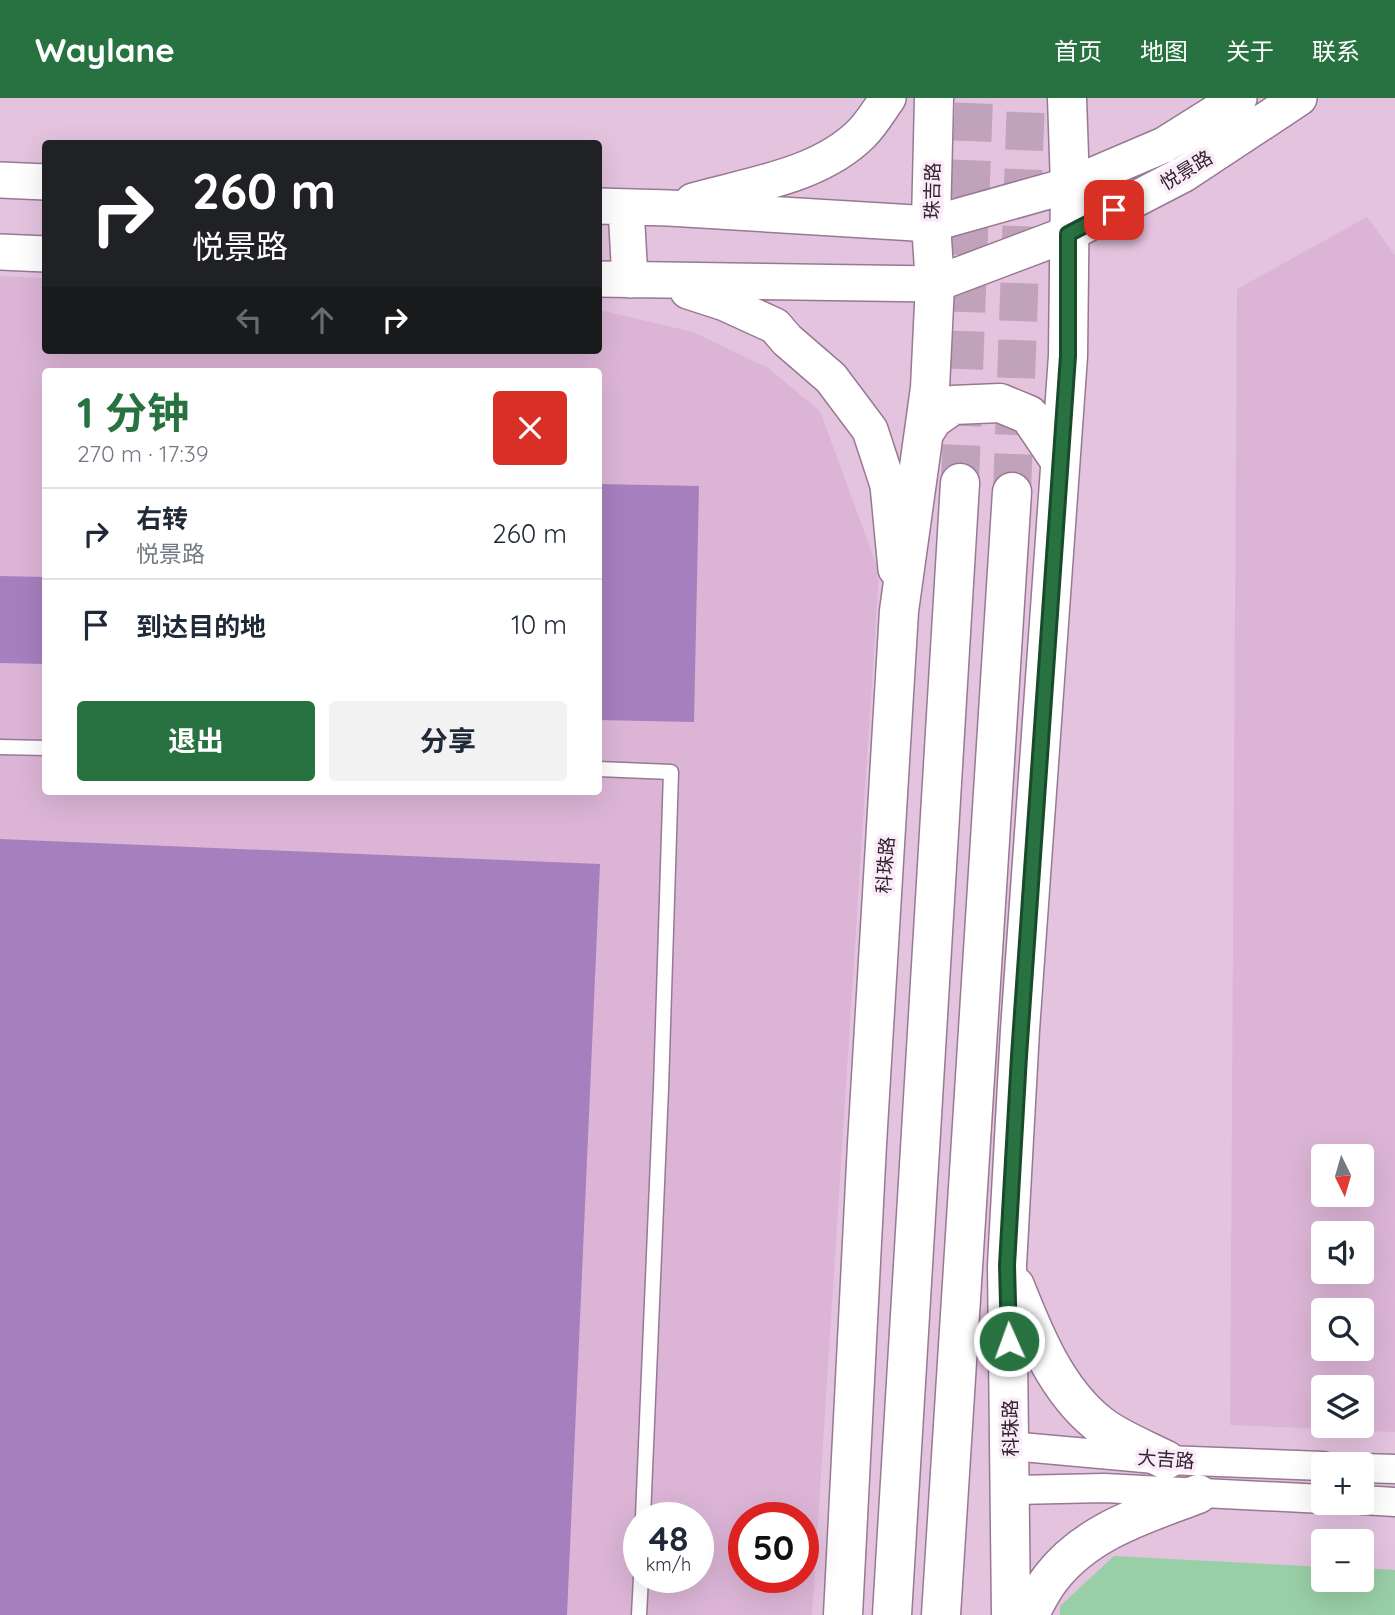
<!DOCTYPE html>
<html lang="zh">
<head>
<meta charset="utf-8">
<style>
  body { margin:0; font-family:Quicksand,"Noto Sans SC",sans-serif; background:#f2f2f3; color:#1f2937; height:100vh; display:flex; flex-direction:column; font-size:26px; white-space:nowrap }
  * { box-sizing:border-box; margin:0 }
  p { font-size:23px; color:#747a83 }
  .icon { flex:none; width:38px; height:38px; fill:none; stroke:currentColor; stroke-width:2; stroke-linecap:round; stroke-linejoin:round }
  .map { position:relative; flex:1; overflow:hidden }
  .sheet { position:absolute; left:42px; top:270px; width:560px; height:427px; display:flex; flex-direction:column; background:#fff; border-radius:7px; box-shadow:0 7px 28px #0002 }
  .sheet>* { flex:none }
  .top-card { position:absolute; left:42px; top:42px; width:560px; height:214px; border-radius:7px; box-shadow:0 7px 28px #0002; background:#202124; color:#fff; overflow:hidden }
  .needle { width:46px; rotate:175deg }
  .fabs { position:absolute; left:1311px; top:1046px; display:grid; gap:14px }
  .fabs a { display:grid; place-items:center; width:63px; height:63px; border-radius:7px; background:#fff; box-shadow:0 7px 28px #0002; font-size:35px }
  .speed { position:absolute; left:623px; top:1404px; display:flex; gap:14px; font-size:35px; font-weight:700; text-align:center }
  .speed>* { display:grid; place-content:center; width:91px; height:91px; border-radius:50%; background:#fff; box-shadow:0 7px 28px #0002; line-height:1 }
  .speed small { font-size:18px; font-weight:400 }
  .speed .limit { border:10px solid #d22; background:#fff; color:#111 }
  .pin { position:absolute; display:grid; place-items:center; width:60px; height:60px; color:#fff; margin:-30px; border-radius:14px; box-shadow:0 4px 10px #0006 }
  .me { position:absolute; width:77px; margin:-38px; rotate:358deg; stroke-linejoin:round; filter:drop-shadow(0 0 5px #0008) }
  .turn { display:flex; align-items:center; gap:24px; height:147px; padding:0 35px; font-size:32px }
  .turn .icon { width:91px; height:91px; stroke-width:2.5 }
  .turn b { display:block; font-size:49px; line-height:60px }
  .lanes { display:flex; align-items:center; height:66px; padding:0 35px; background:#0003; justify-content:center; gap:35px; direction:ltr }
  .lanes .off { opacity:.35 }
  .round { display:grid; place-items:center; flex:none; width:74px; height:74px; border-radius:7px; background:#f2f2f3 }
  .overview { display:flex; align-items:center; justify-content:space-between; height:119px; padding:0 35px }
  h1 { font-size:42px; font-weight:700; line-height:52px; color:#277240 }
  .action { display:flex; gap:14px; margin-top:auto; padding:14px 35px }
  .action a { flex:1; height:80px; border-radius:7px; background:#277240; color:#fff; font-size:28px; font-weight:700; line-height:80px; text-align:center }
  .action a+a { background:#f2f2f3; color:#1f2937 }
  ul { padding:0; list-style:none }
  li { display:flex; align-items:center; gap:21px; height:91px; padding:0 35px; border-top:2px solid #e0e1e3 }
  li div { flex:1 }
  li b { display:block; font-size:26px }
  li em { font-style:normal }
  header { display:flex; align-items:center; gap:42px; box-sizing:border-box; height:98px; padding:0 35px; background:#277240; color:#fff }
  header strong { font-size:33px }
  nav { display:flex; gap:38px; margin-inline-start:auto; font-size:24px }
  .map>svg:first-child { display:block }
  .built { fill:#dcb5d6; fill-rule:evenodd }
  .green { fill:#99cfa6 }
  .building { fill:#a67fbf }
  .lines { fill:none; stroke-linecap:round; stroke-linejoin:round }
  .secondary-tunnel { stroke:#c0a3bb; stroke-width:38; stroke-dasharray:38 19; stroke-linecap:butt }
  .service-casing { stroke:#977993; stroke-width:17 }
  .minor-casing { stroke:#977993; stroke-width:31 }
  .tertiary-casing { stroke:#977993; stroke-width:38 }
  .secondary-casing { stroke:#977993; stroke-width:41 }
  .service { stroke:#fff; stroke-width:14 }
  .minor { stroke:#fff; stroke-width:28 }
  .tertiary { stroke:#fff; stroke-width:35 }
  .secondary { stroke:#fff; stroke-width:38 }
  .route-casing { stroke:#194a2a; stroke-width:18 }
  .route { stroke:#277240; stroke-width:12 }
  .labels { text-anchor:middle; stroke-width:7; stroke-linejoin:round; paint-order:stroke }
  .street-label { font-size:19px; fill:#2f232d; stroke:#fbeaf8 }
</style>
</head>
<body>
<header>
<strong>Waylane</strong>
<nav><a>首页</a><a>地图</a><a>关于</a><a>联系</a></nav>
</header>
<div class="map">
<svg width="1395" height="1517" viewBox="0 0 1395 1517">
  <rect width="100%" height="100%" fill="#e4c3df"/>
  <path class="built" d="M1367 119 1395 157V1334L1230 1327 1237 191ZM1323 1059H1362V1097H1323ZM1323 1136H1362V1174H1323ZM1323 1213H1362V1251H1323ZM1323 1290H1362V1328H1323Z
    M0 178 45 180 46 252H598L599 212 693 234 768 270 820 313 879 474 812 1517H0ZM46 273H598V693H46ZM639 1419H698V1479H639ZM744 1419H803V1479H744Z"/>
  <path class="green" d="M1114 1458 1323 1469V1482H1362V1470L1395 1472V1517H1060V1508Z"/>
  <path class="building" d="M598 386 699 388 694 624 598 622Z
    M0 478 46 479V566L0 565Z
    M0 741 600 766 567 1517H0Z"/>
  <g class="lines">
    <path class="secondary-tunnel" d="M960 385 974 0
      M1012 394 1026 0"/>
    <defs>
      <path id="service" d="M0 649 46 650
        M598 671 671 674 661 990 643 1419
        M639 1517 641 1479"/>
      <path id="minor" d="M1010 1348 1166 1362 1323 1368
        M1362 1370 1395 1371
        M1011 1392 1104 1390 1323 1401
        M1362 1402 1395 1404"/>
      <path id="tertiary" d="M0 82 46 84
        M693 103C749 87 820 78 862 35 872 25 880 11 888 0
        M598 108 669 110 931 126 1070 87 1164 47 1239 0
        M626 110 630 182
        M0 154 46 156
        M598 181 935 186 1068 136 1184 76 1299 0
        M688 193 725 205 775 228 787 242 831 280 870 332 888 387 896 471"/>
      <path id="secondary" d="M924 335 933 321 953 307 1000 305 1029 317 1060 363
        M1015 1188C1034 1236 1056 1292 1099 1326 1118 1341 1144 1351 1166 1362
        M843 1517 867 1046 899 513 930 290 935 186 931 126 934 0
        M892 1517 960 385
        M941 1517 1012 394
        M1011 1517 1007 1167 1020 932 1068 258 1070 87 1067 0
        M1029 1517C1036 1505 1042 1491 1051 1480 1087 1433 1145 1416 1198 1396"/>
    </defs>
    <use href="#service" class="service-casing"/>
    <use href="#minor" class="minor-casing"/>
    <use href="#tertiary" class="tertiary-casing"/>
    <use href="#secondary" class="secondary-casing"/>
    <use href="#service" class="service"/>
    <use href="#minor" class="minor"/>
    <use href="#tertiary" class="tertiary"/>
    <use href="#secondary" class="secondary"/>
  </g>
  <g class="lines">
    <defs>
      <path id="route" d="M1009 1243 1007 1167 1019 958 1068 258V136L1114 112"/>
    </defs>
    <use href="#route" class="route-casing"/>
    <use href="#route" class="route"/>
  </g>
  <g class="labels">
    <g class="street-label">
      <text transform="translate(1186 72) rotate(-31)" y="7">悦景路</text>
      <text transform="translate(932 93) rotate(-89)" y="7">珠吉路</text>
      <text transform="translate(885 767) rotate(-86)" y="7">科珠路</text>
      <text transform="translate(1010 1330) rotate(-90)" y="7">科珠路</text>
      <text transform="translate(1166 1361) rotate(4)" y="7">大吉路</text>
    </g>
  </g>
</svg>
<div class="fabs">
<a><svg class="needle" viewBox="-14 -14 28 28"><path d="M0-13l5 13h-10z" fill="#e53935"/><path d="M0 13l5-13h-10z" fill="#747a83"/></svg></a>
<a><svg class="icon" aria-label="sound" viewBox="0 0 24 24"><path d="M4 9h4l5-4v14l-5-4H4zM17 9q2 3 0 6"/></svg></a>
<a><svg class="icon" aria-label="search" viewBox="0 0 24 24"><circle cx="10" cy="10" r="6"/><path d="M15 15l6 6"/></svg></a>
<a><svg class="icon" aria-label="layers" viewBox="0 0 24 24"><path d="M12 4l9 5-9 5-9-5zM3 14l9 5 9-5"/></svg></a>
<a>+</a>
<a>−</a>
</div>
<div class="speed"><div>48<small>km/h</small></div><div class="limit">50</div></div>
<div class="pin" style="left:1114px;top:112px;background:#d93025"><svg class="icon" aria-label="arrive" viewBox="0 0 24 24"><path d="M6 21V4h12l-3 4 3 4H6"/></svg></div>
<svg class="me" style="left:1009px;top:1243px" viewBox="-20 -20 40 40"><circle r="17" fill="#277240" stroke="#fff" stroke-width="3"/><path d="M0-11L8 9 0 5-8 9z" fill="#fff"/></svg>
<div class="top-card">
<div class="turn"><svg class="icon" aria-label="right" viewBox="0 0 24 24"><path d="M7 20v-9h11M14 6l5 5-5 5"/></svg><div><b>260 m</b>悦景路</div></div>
<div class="lanes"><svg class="icon off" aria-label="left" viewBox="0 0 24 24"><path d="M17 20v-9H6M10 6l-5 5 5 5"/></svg><svg class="icon off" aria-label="ahead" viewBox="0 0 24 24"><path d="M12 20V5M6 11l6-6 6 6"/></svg><svg class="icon" aria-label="right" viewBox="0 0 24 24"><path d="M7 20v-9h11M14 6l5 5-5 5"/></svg></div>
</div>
<section class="sheet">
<div class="overview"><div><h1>1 分钟</h1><p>270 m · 17:39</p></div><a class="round" style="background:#d93025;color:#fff"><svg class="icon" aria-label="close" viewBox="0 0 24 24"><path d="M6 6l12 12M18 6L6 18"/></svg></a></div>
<ul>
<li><svg class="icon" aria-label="right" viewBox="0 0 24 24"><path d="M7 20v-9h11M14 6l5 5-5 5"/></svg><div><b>右转</b><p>悦景路</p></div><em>260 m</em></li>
<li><svg class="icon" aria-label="arrive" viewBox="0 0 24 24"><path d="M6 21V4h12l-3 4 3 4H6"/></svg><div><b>到达目的地</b></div><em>10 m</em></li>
</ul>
<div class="action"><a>退出</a><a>分享</a></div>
</section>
</div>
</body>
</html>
